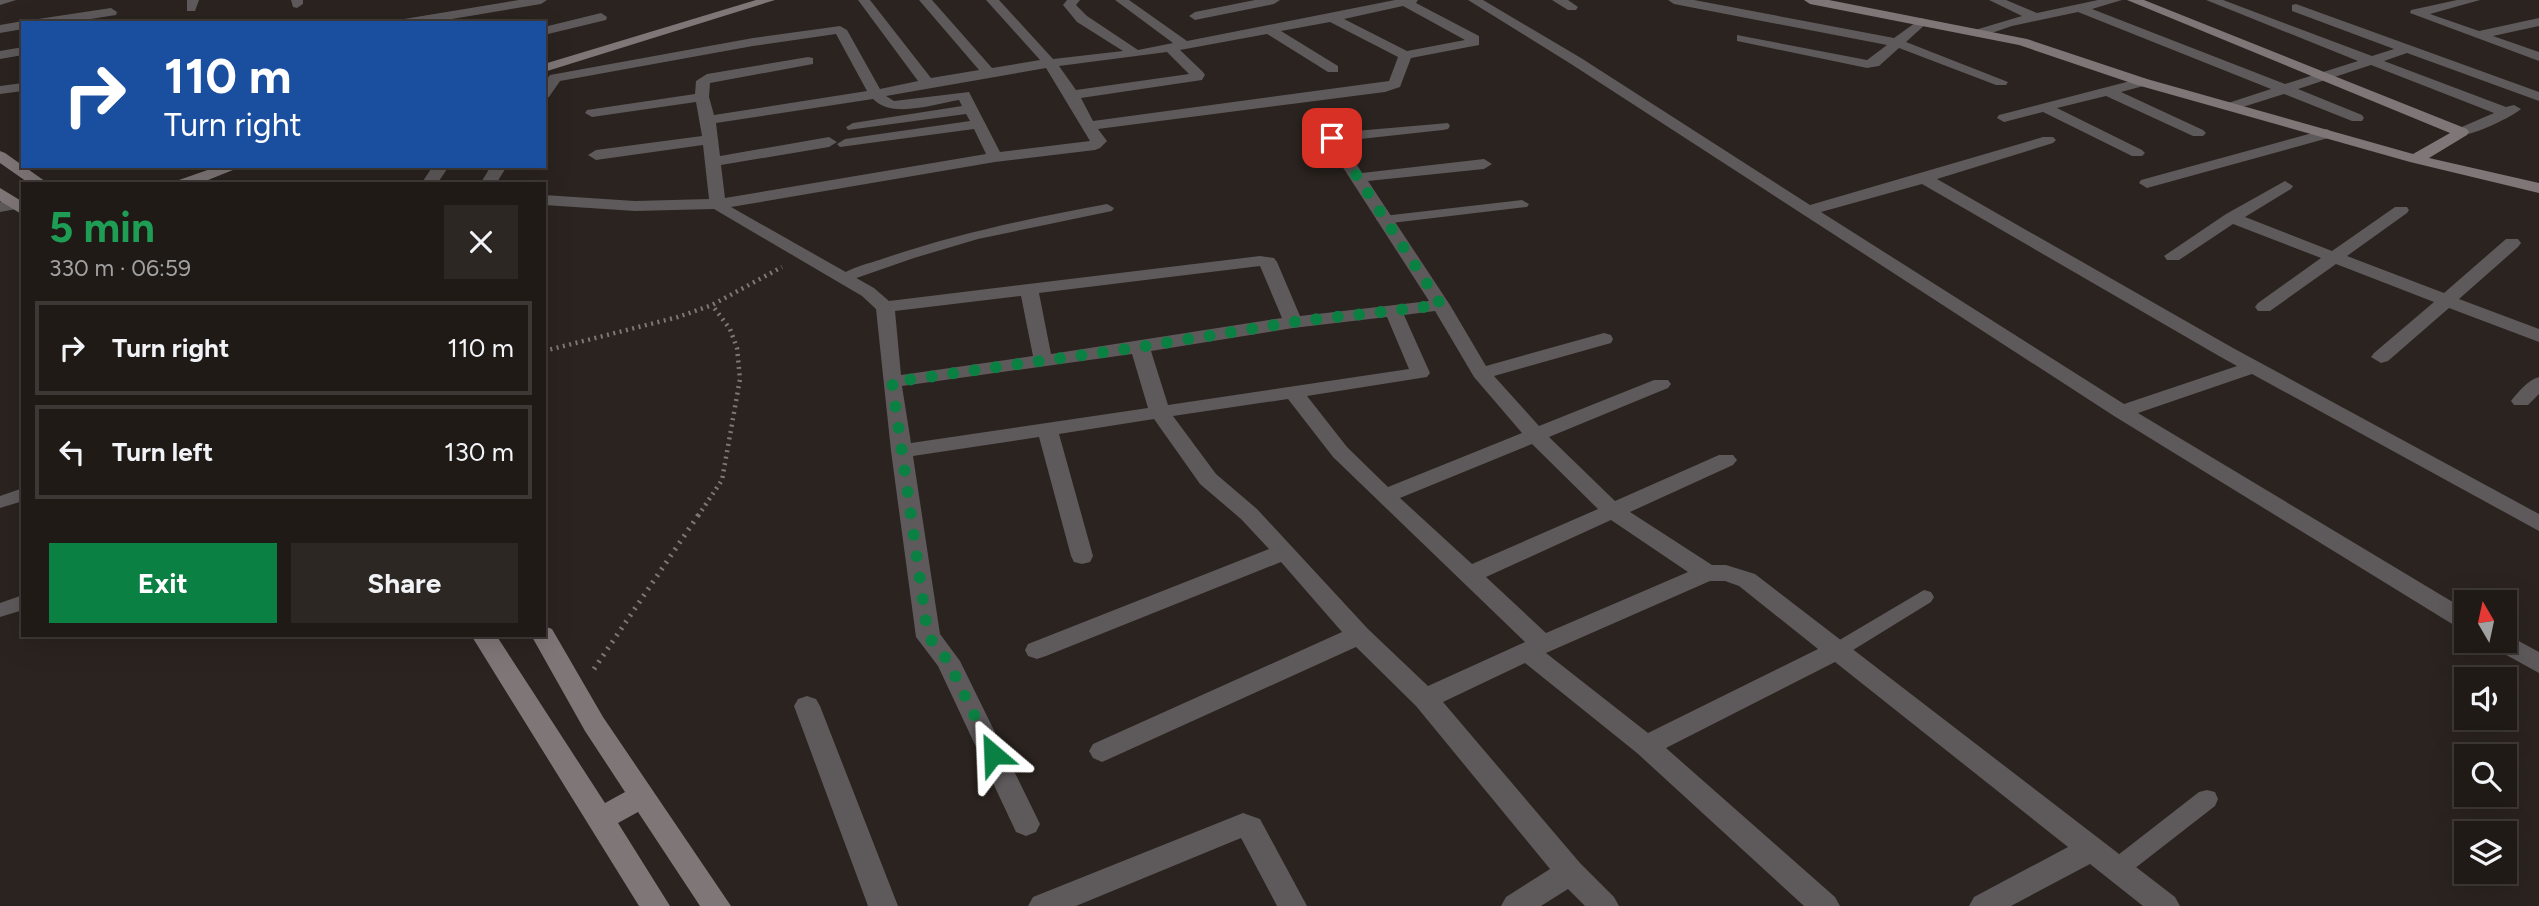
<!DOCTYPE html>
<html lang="en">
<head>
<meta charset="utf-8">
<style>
  body { margin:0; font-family:Figtree,sans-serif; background:#2d2724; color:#f1f3f6; height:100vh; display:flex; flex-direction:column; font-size:26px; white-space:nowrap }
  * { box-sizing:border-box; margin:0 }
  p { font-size:23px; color:#a2a1a1 }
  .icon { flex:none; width:38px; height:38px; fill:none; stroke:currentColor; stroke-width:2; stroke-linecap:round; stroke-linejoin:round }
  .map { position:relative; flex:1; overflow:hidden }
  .panel { position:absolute; left:21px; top:182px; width:525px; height:455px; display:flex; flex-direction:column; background:#201a17; border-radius:0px; box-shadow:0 7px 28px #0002,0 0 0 2px #3d3836 }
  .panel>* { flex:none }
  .hud { position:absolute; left:21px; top:21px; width:525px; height:147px; border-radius:0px; box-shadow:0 7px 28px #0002,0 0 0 2px #3d3836; background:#1a4fa0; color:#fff; overflow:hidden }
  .needle { width:46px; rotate:351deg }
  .tools { position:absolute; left:2454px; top:590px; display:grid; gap:14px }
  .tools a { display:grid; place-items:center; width:63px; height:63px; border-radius:0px; background:#201a17; box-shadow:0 7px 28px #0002,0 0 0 2px #3d3836; font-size:35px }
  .pin { position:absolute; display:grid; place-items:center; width:60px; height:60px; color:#fff; margin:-30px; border-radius:14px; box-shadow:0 4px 10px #0006 }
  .me { position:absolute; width:77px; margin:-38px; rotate:334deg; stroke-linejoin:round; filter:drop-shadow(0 0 5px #0008) }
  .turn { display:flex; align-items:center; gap:24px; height:147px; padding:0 28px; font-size:32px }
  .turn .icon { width:91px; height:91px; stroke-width:2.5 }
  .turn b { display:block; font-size:49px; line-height:60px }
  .round { display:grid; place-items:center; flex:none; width:74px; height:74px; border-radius:0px; background:#2d2724 }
  .summary { display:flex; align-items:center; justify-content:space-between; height:119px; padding:0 28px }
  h1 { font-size:42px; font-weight:700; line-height:52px; color:#1e9e55 }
  .button { display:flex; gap:14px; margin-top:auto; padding:14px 28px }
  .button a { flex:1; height:80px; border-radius:0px; background:#0b8043; color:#fff; font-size:28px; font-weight:700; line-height:80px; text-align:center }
  .button a+a { background:#2d2724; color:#f1f3f6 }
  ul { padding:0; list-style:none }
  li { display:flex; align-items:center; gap:21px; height:94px; margin:0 14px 10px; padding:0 14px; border:4px solid #3d3836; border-radius:0px }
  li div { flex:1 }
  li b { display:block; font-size:26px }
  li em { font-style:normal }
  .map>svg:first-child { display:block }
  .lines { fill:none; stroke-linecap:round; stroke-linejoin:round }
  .path-far1 { stroke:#7e7774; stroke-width:4.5; stroke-dasharray:2 4.5; stroke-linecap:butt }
  .path { stroke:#7e7774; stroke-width:5; stroke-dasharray:2 6; stroke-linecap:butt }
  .lane { fill:#5e595a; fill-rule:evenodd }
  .street { fill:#5e595a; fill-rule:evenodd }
  .secondary { fill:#7e7677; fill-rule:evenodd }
  .route { stroke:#0b8043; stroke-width:12; stroke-dasharray:0 21.6 }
</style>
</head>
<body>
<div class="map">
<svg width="2539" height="906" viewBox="0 0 2539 906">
  <rect width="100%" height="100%" fill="#2a231f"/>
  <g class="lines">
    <path class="path-far1" d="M544 351 678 317 712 305 782 267
      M698 516 722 480 740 379 737 348 730 329 712 305"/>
    <path class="path" d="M594 669 699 514"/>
    <path class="lane" d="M1522 200 1529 204 1527 207 1383 224 1376 220 1383 216Z
      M1107 204 1114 208 1112 211 978 239 914 258 845 282 838 278C847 268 868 264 882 259 955 234 1031 218 1107 204Z
      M23 488V501L0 508V496Z
      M1924 590 1931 592 1934 597 1931 602 1845 655 1838 658 1831 655 1828 650 1831 645Z
      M23 595V610L0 617V603Z
      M2207 790 2215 792 2218 799 2215 806 2125 876 2117 879 2109 876 2105 869 2109 862 2199 792Z"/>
    <path class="street" d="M0 0H16L0 5Z
      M187 0H199L195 11H187Z
      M291 0H303V4L297 8 293 7Z
      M519 0H547L541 4 428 23H398L404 19Z
      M858 0H870L931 78 979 70 919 0H932L992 68 1040 60 986 0H999L1053 59 1123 51 1077 22 1063 5 1067 0H1080L1076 5 1087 16 1138 50 1173 43 1115 0H1129L1187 41 1395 0H1418L1416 3 1479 36V45L1411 58 1400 87 1385 92 1098 129 1107 141 1100 148 1095 150 995 162 731 207 874 288 889 301 1260 256 1274 258 1277 262 1300 316 1429 301 1324 138 1332 133 1448 123 1450 126 1448 129 1443 130 1342 141 1362 173 1484 159 1492 164 1484 169 1368 181 1450 305 1486 366 1604 333 1611 335 1613 339 1611 343 1494 376 1539 426 1654 380H1668L1671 384 1668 388 1549 437 1615 501 1719 455H1733L1737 460 1733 465 1630 512 1712 565H1726L1755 574 2175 897 2180 906H2143L2090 864 2011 906H1969L1974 897 2068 847 1835 662 1666 748 1835 897 1840 906H1804L1637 753 1525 663 1443 702 1580 863 1614 897 1619 906H1585L1568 889 1541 906H1501L1506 897 1550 869 1416 706 1356 647 1111 758 1102 762 1093 758 1089 751 1093 744 1342 632 1281 562 1046 656 1037 659 1028 656 1025 650 1028 644 1269 549 1241 519 1200 484 1154 419 1059 434 1093 556 1090 562 1082 564 1074 562 1071 556 1039 437 913 456 940 634 960 661 1040 824 1036 832 1026 836 1016 832 938 666 916 637 891 451 876 309 862 296 714 209 635 211 544 205V195L635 201 709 199 703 145 596 160 588 155 596 150 702 136 696 102 592 117 585 113 587 110 695 94 696 81 707 74 808 57 813 58V64L710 83 709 97 714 115 867 91 836 34 753 46 560 81 549 97 544 98V83L550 75 753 38 840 26 847 30 880 89 918 81ZM1403 6 1465 40 1407 51 1344 19ZM1330 22 1398 57 1389 81 1093 121 1081 98 1202 80 1205 75 1203 72 1180 50 1267 34 1328 72H1338V66L1281 31ZM1167 52 1189 74 1076 90 1059 66ZM1046 68 1090 141 1000 152 969 92 894 101 886 96ZM873 99C892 119 934 104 959 100L962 106 853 123 846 127 848 130 966 114 970 121 845 139 837 144 840 147 974 129 986 154 725 198 721 165 829 147 837 142 829 137 720 156 716 123ZM1260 266 1282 318 1051 354 1039 293ZM1021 296 1033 356 901 375 895 311ZM1435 311 1474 377 1522 433 1388 487 1347 447 1307 396 1427 377 1430 373 1404 315ZM1387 317 1409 369 1168 405 1151 351 1293 328ZM1132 354 1148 408 911 443 902 386ZM1288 399 1333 457 1525 642 1428 686 1368 629 1257 509 1216 474 1173 416ZM1532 444 1598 509 1472 564 1400 498ZM1611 520 1688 572 1546 633 1486 577ZM1710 581H1725L1739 586 1818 649 1648 733 1546 653Z
      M1255 0H1280L1274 4 1195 20 1189 16 1195 12Z
      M1468 0H1483L1581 58 1810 205 2043 137H2053L2056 140 2053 143 1937 179 2233 348 2539 514V531L2252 374 2138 413 2466 610V630L2457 627 2114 416 1571 64ZM1922 184 2219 356 2237 366 2124 404 1821 212Z
      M1552 0H1568L1578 7 1576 10H1568Z
      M1668 0H1694L1894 38 1922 18 1928 22 1906 42 2008 82 2006 85H1996L1899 48 1879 66 1867 68 1742 42 1737 41V35L1867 60 1887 45 1674 4Z
      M1989 0H2006L2037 13 2098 0H2122L2092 9 2285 84 2358 61 2206 0H2223L2372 56 2394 49 2292 11V5L2296 4 2539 92V101L2407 53 2384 61 2506 107 2514 105 2521 109C2512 117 2469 138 2457 135L2455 132 2457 129 2494 113 2371 65 2298 89 2362 115 2364 118 2362 121H2352L2284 94 2230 111 2223 107 2225 104 2271 89 2078 12 2012 26 1980 37 1975 36V30L2022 16Z
      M2457 0H2480L2430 14 2479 31 2539 18V26L2493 36 2539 52V61L2410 13 2411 10Z
      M111 8 117 12 116 15 65 23H32L38 19Z
      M601 13 607 17 606 20 544 35V27Z
      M23 21 28 23H23V29L0 33V25Z
      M23 47V55L0 59V51Z
      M2142 78 2147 79V85L2121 92 2203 130 2206 133 2203 136H2193L2106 96 2057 108 2142 150 2145 153 2142 156H2132L2043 112 2004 122 1997 118 1999 115Z
      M23 83V91L0 94V86Z
      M2327 129 2335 134 2332 137 2147 188 2139 183 2141 180Z
      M433 166H449L437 184H421Z
      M491 166H507L496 184H480Z
      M2285 181 2293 186 2291 189 2245 217 2332 251 2395 207H2407L2409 210 2407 213 2347 256 2444 293 2506 239H2518L2521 243 2518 247 2459 299 2539 329V342L2449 308 2388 361 2381 363 2371 357 2374 353 2434 302 2336 264 2270 311H2258L2255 307 2258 303 2321 258 2233 224 2179 260H2167L2164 256 2226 214Z
      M16 200 22 202V208L0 212V202Z
      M2539 377V394L2528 405H2514L2511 401C2518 392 2528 380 2539 377Z
      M2504 633 2539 652V673L2490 646 2487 640H2504Z
      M807 696 816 699 820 706 898 906H868L794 706 798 699Z
      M1243 813 1260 819 1307 906H1277L1241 838 1076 906H1028L1033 897Z"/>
    <path class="secondary" d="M756 0H775L544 72V64Z
      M1804 0H1829L2027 39 2147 79 2413 154 2450 133 2127 0H2144L2467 129 2469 132 2467 135 2429 158 2539 183V193L2410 162 2137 85 2019 45 1810 4Z
      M0 151 5 153 49 184H30L0 163Z
      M219 166H243L198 184H174L176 181Z
      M0 188 23 202V215L0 201Z
      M544 626 552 629 603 717 731 906H700L638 812 618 823 670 906H639L471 635H496L605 803 625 792 585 731 531 635H544Z"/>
  </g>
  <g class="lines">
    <path class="route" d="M993 754 948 661 928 636 892 382 1140 347 1293 322 1441 305 1332 138"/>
  </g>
</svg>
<div class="tools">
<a><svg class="needle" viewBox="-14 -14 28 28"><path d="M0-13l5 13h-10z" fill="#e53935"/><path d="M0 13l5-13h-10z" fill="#a2a1a1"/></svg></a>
<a><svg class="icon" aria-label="sound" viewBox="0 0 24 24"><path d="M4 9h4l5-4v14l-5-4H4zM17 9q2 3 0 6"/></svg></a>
<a><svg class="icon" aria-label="search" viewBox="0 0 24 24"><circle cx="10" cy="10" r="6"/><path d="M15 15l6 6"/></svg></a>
<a><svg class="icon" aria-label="layers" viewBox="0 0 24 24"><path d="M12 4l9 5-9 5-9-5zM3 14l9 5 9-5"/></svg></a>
</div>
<div class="pin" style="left:1332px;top:138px;background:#d93025"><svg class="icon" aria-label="arrive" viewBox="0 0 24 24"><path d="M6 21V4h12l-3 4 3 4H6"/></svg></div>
<svg class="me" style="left:993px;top:754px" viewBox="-20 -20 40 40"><path d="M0-17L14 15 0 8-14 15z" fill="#0b8043" stroke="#fff" stroke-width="4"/></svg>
<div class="hud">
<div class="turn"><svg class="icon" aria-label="right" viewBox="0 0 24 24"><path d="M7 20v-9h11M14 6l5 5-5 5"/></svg><div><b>110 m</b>Turn right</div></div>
</div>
<section class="panel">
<div class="summary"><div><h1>5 min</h1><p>330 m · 06:59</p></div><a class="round"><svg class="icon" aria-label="close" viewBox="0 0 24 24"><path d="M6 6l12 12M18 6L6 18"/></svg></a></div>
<ul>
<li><svg class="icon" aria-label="right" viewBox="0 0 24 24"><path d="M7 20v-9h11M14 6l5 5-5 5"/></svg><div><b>Turn right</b></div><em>110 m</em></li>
<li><svg class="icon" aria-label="left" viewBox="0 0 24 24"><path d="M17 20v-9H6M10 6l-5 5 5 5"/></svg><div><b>Turn left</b></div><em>130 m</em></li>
</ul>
<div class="button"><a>Exit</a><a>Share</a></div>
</section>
</div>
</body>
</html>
